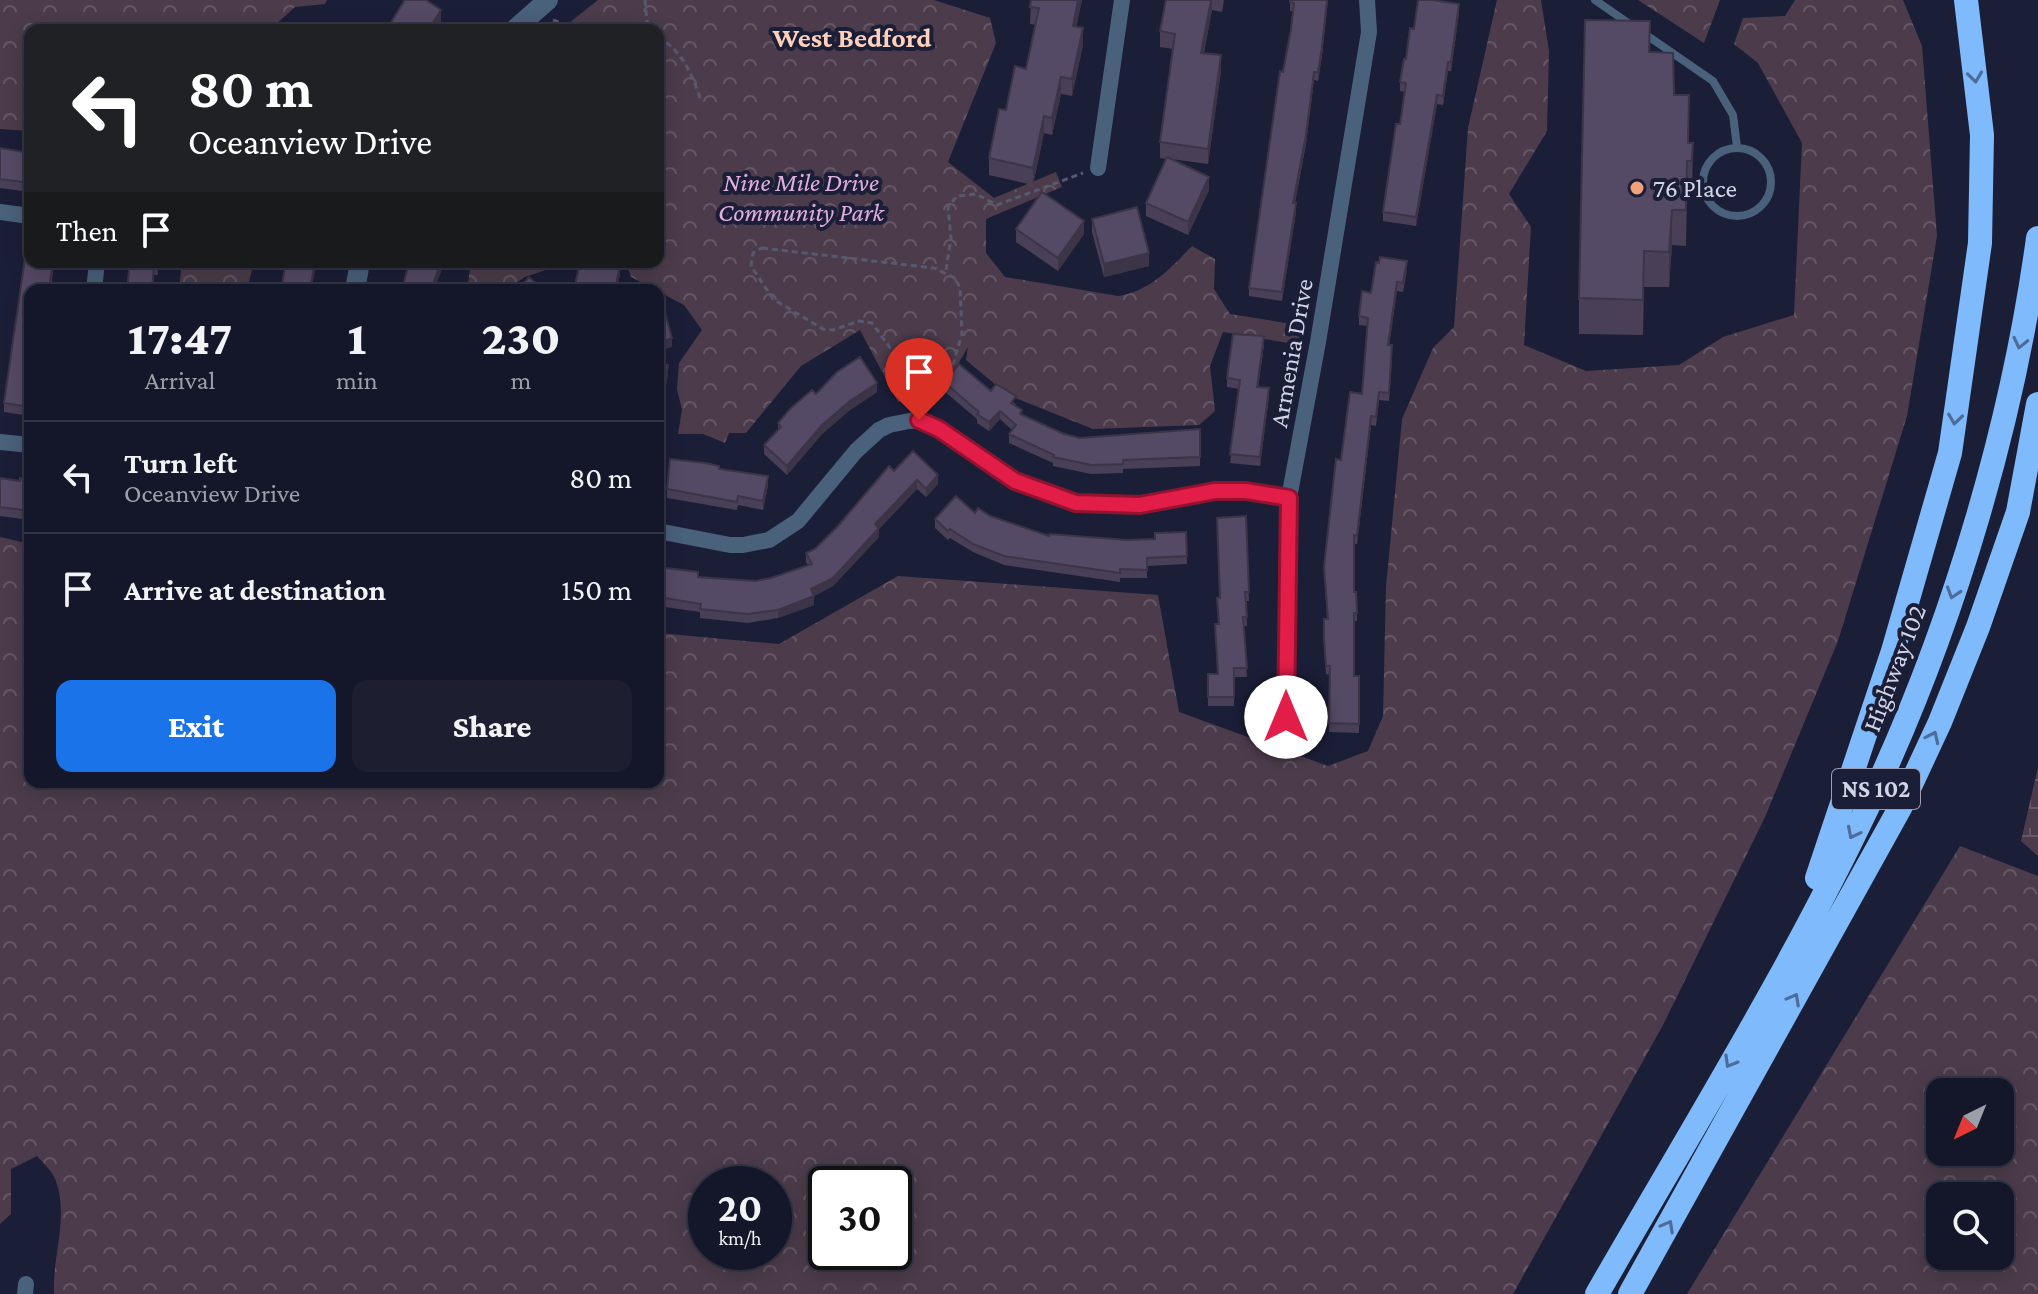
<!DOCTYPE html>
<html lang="en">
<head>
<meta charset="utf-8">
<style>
  body { margin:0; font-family:"Crimson Pro",serif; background:#1d1f31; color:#f1f3f6; height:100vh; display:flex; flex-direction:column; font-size:30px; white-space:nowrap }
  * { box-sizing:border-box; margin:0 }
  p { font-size:26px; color:#9d9fa8 }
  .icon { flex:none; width:44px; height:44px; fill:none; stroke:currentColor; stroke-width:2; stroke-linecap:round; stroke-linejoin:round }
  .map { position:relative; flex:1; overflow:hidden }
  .details { position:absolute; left:24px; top:284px; width:640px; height:504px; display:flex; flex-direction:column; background:#141629; border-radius:16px; box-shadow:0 4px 20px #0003,0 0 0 2px #333546 }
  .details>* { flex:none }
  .banner { position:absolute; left:24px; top:24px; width:640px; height:244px; border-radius:16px; box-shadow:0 4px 20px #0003,0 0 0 2px #333546; background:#202124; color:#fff; overflow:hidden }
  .needle { width:52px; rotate:223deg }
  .fabs { position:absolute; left:1926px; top:1078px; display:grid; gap:16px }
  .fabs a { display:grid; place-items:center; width:88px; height:88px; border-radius:16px; background:#141629; box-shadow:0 4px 20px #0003,0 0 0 2px #333546; font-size:40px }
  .speed { position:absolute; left:688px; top:1166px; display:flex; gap:16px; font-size:40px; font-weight:700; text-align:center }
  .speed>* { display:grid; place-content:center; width:104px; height:104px; border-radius:50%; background:#141629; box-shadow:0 4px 20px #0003,0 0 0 2px #333546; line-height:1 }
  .speed small { font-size:20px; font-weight:400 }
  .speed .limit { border:4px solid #111; border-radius:12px; background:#fff; color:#111 }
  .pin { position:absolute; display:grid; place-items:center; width:68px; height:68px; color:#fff; margin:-82px -34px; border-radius:50% 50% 50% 0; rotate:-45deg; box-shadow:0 0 8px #0007 }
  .pin .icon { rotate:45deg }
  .me { position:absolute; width:88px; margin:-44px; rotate:0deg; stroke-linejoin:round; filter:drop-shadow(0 0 6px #0008) }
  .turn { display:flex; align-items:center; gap:28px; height:168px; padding:0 32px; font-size:36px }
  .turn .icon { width:104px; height:104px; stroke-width:2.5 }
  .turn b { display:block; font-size:56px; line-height:68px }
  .then { display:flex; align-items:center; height:76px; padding:0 32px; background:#0003; gap:16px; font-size:30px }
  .eta { display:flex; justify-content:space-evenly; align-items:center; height:136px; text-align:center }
  .eta b { font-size:48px; font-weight:800; line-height:56px }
  .button { display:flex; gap:16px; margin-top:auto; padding:16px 32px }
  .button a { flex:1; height:92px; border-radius:16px; background:#1a73e8; color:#fff; font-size:32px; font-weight:800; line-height:92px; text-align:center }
  .button a+a { background:#1d1f31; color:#f1f3f6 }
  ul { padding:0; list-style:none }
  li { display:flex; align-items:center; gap:24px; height:112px; padding:0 32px; border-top:2px solid #333546 }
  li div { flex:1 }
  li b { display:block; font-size:30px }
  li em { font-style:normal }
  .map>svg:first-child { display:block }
  .forest { fill:url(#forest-crowns); fill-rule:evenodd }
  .wetland { fill:url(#wetland-marsh) }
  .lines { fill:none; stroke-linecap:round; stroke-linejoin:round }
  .path { stroke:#565970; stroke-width:3; stroke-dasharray:6 4; stroke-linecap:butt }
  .service { stroke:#4a617b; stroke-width:8 }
  .minor { stroke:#4a617b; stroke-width:16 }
  .tertiary { stroke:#4a617b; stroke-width:20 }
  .motorway { stroke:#7fbbfc; stroke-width:24 }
  .wall { fill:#494057 }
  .shaded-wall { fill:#3c3447 }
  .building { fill:#554a65; stroke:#3c3447; stroke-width:2 }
  .oneway { stroke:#4d6c9a }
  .route-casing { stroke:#92132f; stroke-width:20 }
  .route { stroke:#e11d48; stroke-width:14 }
  .poi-dot { fill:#f1a27b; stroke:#1b1e37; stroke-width:3 }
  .labels { text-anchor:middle; stroke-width:8; stroke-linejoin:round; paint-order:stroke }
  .shield { fill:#1b1e37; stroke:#9b9eb2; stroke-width:2 }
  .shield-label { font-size:24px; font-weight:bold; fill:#d2d5e7 }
  .park-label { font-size:26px; font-style:italic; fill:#e0aedc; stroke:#1b1e37 }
  .poi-label { font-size:26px; fill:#d2d5e7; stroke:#1b1e37; text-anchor:start }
  .street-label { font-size:26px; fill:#d2d5e7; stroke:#1b1e37 }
  .neighbourhood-label { font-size:28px; font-weight:bold; fill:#ffd0bb; stroke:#1b1e37 }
</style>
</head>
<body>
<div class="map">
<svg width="2038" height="1294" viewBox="0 0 2038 1294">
  <defs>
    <pattern id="forest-crowns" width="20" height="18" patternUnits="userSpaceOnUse" patternTransform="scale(2)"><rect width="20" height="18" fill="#4c3c4b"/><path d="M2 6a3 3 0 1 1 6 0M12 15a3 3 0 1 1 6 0" fill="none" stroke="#655765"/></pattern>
    <pattern id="wetland-marsh" width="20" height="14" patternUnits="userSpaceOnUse" patternTransform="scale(2)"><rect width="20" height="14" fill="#4c3c4b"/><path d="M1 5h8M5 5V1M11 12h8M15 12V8" fill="none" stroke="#655765"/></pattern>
  </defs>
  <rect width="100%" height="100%" fill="#1b1e37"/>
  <path class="forest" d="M0 0H327L325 4 295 7 275 25 286 30H30V131L0 129Z
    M598 0H934L990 18 996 43 948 162 994 198 1056 172 1062 187 986 219V253L1005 277 1118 296C1149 292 1171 268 1192 246L1215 259 1214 289 1230 314 1304 326 1300 345 1223 332 1210 366 1215 411 1199 425 1093 429 1008 395 966 360 968 347 934 405 914 401 898 402 860 330 801 366 746 433H729L725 443 703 434H678L682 410 677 389 679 363 702 330 684 305 631 277 626 262H658V30H560Z
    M1497 0H1541L1549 51 1547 131 1509 194 1531 227 1524 345 1586 371 1679 365 1723 337 1794 315 1802 143 1758 63 1734 44 1743 18 1785 16 1795 0H1903L1922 46 1937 236 1907 416 1838 641 1765 817 1663 1025 1513 1294H54C52 1257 69 1218 56 1181 53 1172 43 1163 37 1156L11 1169V1214L0 1224V537L30 544V782H658V633L779 644 898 576 1158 595 1179 712 1328 766 1368 751 1383 716 1386 587 1402 419 1433 348 1454 327 1468 128ZM706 1184H774V1252H706ZM826 1184H894V1252H826Z
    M1638 0H1720L1704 43Z
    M182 262H254L247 290H179Z
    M471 262H569L525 277 505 290H467Z
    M1960 846 2038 876V1294H1687ZM1940 1092H2000V1152H1940ZM1940 1196H2000V1256H1940Z"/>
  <path class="wetland" d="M2038 767V856L2021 841Z"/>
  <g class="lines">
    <path class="path" d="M645 0 648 30
      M553 20 583 30
      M658 37C681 50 692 73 700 98
      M762 248 934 268 955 278 960 288 962 334 952 368 941 380 919 420 912 378 872 323 859 321 833 330 823 329 773 299 751 266 753 253Z
      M946 270 951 238 948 207 957 196 976 194 997 205 1083 173"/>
    <path class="service" d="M1595 0 1631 25
      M1642 32 1713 81 1733 115 1737 147
      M1703 182a34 34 0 1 1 68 0a34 34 0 1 1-68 0Z"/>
    <path class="minor" d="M1098 168 1122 0
      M0 212 30 216
      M94 290 97 262
      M0 442 30 445
      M658 531 730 545H743L769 540 798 521 856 451 879 430 889 425 909 421 919 420 939 429 1015 481 1076 503 1140 505 1215 491H1246L1289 498
      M1286 717 1289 498 1318 342 1369 32 1367 0
      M25 1294 26 1284"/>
    <path class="tertiary" d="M514 30 548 0
      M355 290 360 262"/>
    <path class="motorway" d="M1817 878 1893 651 1950 453 1980 243 1982 135 1966 0
      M1597 1294C1693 1127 1796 962 1877 787 1955 618 2013 422 2038 238
      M1630 1294 1900 808 1940 722 1978 627 2018 512 2038 404"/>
  </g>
  <path class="wall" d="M1031 0H1082L1076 26 1083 45 1072 96 1061 94 1052 135 1044 133 1033 185 989 175V158L1006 110 1026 69 1036 25 1030 24Z
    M1166 0H1224L1222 12 1212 10 1204 53 1221 71 1208 164 1171 159 1209 190 1188 235 1146 216V203L1166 159 1160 158V142L1173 49 1160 47V31Z
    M1290 0H1328L1322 56 1318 81 1314 80 1306 144 1295 203 1296 212 1282 301 1249 296V288L1291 29 1293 11H1290Z
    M1459 13 1451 71H1448L1443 105 1437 104 1416 226 1383 221V212L1400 124 1405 92 1400 91V82L1414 29Z
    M1650 53 1674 95 1689 143H1693L1692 197H1687L1686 246 1672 245 1669 287H1644L1643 335 1579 334V298Z
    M0 148 30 153V192L0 188Z
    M1092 219 1149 266 1104 277 1092 232Z
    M1016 229 1084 234 1058 271 1016 242Z
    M26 251 30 252V262H54L51 290H30V416L4 412V403Z
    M127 262H157L158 275H154L153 290H127L129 276Z
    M1407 270 1403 292 1397 291 1389 345 1392 354 1389 401 1379 400 1376 426 1371 425 1357 544H1354V592H1356L1357 621H1354V676H1359V733L1329 732 1330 675 1326 674 1324 648V619H1327L1324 567 1341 460 1362 394 1367 326 1359 325V316L1371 293Z
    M620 274 617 290H575V285Z
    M1264 345 1258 387 1269 397 1260 466 1230 463 1239 389 1227 387V378Z
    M658 364 668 374 662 409 658 408Z
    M944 382 991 391 1016 404 1015 405 1022 415 1064 434 1080 438 1200 429V466L1123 469V473L1091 474 1053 466V463L1009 443V434L1012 430 1000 419 989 431 977 423V419L944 391Z
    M877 392 850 410 822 434 787 475 764 454V445L778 431V423L816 394Z
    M719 469 768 485 763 510 738 505 737 510 667 498V489Z
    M894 471 938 484 926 497 917 489 879 529V537L833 586 814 596V605L778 618 748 623 700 618V612L658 606V567L698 577 755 581 771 578 808 565 806 562V553L815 549Z
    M0 478 20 481 30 479V520L0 516Z
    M975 513 990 516 1049 536 1127 540 1155 539 1186 532 1187 564 1147 566V578H1120V582L1004 565 973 552 950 538 948 540 935 528V519Z
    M1246 516 1249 601H1246L1247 626H1244L1247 677H1234V706H1208V674H1217L1220 598Z"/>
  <path class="shaded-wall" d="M1078 0H1082L1073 43V26Z
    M1211 0H1212V10L1201 68V53Z
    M1327 0 1322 56 1318 81V72Z
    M1459 4V13L1451 71V62Z
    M441 10V23L436 30H428Z
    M1083 28V45L1072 96V79Z
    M1221 55V71L1208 164V149Z
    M1448 62V71L1443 105V96Z
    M1314 72 1306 144 1293 212V203Z
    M1061 77V94L1052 135V118Z
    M1437 95V104L1416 226V217Z
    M1044 116V133L1033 185V168Z
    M1209 177V190L1188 235V222Z
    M1296 203V212L1282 301V292Z
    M1672 210V245L1669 287V252Z
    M1084 221V234L1058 271V258Z
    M1149 253V266L1104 277V264Z
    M315 262H317L311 290H310Z
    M441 262H445L434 290 433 284Z
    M620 265V274L617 290H615Z
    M1397 282V291L1388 354V345Z
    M1264 336V345L1257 396V387Z
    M672 338V347L658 351V343Z
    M668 365V374L662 409V400Z
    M877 383V392L850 410 822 434 787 475V466L822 425 850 401Z
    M1269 388V397L1260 466V457Z
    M1000 411V419L989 431V422Z
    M1371 416V425L1357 544V536Z
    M938 475V484L926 497V489Z
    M768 476V485L763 510V501Z
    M917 480V489L879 529V537L833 586 812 597 814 596V605L778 618V610L811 589Z"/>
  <path class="building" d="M405 0H426L441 10 428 30H386Z
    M1031 0H1078L1073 26 1083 28 1072 79 1061 77 1052 118 1044 116 1033 168 989 158 999 109 1006 110 1015 66 1026 69 1039 8 1030 7Z
    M1166 0H1211L1201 53 1221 55 1208 149 1160 142 1175 34 1160 31Z
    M1290 0H1327L1322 47 1318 72H1314L1306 135 1293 203H1296L1282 292 1249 288 1280 71 1283 72 1291 29 1294 3 1290 2Z
    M1418 0H1432L1459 4 1451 62H1448L1443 96 1437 95 1416 217 1383 212 1396 124H1400L1406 83 1400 82 1404 59H1406L1410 28 1414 29Z
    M1585 20 1650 21 1649 52 1673 53 1674 95H1689L1688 143H1693L1692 161H1687L1686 210H1672L1669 252 1644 251 1643 300 1579 298Z
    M0 148 30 153V183L0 179Z
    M1167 157 1209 177 1188 222 1146 203Z
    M1042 192 1084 221 1058 258 1016 229Z
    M1137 207 1149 253 1104 264 1092 219Z
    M26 251 30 252V262H53L49 290H30V407L4 403Z
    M1380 257 1407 261 1403 283 1397 282 1388 345H1392L1389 393 1379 392 1376 417 1371 416 1357 536 1354 535V592H1356L1357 613H1354V676H1359V724L1329 723 1330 666H1326L1324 639V619H1328L1324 567 1336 459 1341 460 1350 392 1362 394 1368 318 1359 316 1362 291 1371 293 1376 262 1379 263Z
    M128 262H157L158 266H154L152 290H127L129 270Z
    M286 262H315L310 290H281Z
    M409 262H441L433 284 438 285 437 290H402Z
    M580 262H606L620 265 615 290H597L575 285Z
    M529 277 544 290H518Z
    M662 301 672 338 658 343V302Z
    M1233 334 1264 336 1257 387 1269 388 1260 457 1230 454 1240 380 1227 378Z
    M860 357 877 383 850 401 822 425 787 466 764 445 781 427 778 423 791 408 812 390 816 394 837 372Z
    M658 364 668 365 662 400H658Z
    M959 364 991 391 996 384 1016 396 1011 403 1022 410 1020 414 1064 434 1080 438 1200 429V457L1123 460V464L1091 465 1053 457 1054 455 1009 434 1016 425 1000 411 989 422 977 414 979 412 944 382Z
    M913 451 938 475 926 489 917 480 875 524 879 528 833 578 811 589 814 596 778 610 748 614 700 609 701 604 658 597V567L698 572V577L755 581 771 578 812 564 806 553 815 549 838 526 889 466 894 471Z
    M670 459 705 463 719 466V469L768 476 763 501 738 496 737 502 667 489Z
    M0 478 20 481V478L30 479V511L0 507Z
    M956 496 975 513 978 508 990 516 1049 536 1050 534 1127 540 1155 539V533L1186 532 1187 556 1147 558V570L1120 569V573L1004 556 973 544 950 529 948 531 935 519Z
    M1246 516 1249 592H1245L1247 617H1243L1247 668H1234V697H1208V674H1218L1215 624H1219L1217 598H1220L1217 518Z"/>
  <defs><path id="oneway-chevron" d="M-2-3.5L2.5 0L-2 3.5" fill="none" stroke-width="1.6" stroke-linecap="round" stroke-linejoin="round" transform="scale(2)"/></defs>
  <g class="oneway">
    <use href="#oneway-chevron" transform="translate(1975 77) rotate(83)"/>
    <use href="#oneway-chevron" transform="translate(2020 343) rotate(103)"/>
    <use href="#oneway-chevron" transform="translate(1955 419) rotate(98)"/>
    <use href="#oneway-chevron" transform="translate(1953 593) rotate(108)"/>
    <use href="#oneway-chevron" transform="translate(1933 737) rotate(-65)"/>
    <use href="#oneway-chevron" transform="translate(1853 833) rotate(117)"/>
    <use href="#oneway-chevron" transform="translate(1794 999) rotate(-61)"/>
    <use href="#oneway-chevron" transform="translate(1730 1062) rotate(120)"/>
    <use href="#oneway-chevron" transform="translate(1668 1226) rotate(-61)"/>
  </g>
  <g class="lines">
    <defs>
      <path id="route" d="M919 420 939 429 1015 481 1076 503 1140 505 1215 491H1246L1289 498 1286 717"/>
    </defs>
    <use href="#route" class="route-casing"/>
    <use href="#route" class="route"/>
  </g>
  <circle class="poi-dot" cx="1637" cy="188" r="8"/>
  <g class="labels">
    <rect class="shield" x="1832" y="769" width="88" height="40" rx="6"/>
    <g class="shield-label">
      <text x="1876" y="797">NS 102</text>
    </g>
    <g class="park-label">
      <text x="801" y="191">Nine Mile Drive<tspan x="801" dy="30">Community Park</tspan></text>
    </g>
    <g class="poi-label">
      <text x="1653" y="197">76 Place</text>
    </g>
    <g class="street-label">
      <text transform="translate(1291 353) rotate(-80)" y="9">Armenia Drive</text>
      <text transform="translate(1894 668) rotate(-69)" y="9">Highway 102</text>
    </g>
    <g class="neighbourhood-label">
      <text x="852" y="47">West Bedford</text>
    </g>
  </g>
</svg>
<div class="fabs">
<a><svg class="needle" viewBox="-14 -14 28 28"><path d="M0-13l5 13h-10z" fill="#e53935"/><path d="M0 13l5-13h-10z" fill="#9d9fa8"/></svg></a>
<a><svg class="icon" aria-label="search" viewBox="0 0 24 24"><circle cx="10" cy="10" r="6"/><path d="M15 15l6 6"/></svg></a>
</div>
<div class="speed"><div>20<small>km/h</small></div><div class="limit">30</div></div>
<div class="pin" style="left:919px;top:420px;background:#d93025"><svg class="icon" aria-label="arrive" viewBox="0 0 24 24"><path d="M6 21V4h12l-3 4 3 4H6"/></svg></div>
<svg class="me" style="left:1286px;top:717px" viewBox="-20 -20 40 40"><circle r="19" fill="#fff"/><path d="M0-13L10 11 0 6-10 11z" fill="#e11d48"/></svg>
<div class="banner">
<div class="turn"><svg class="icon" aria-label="left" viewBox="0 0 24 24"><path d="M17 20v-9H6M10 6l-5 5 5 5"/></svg><div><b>80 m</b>Oceanview Drive</div></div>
<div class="then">Then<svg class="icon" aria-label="arrive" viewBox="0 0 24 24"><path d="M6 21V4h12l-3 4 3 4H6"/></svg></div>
</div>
<section class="details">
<div class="eta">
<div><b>17:47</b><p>Arrival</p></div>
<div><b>1</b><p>min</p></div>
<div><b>230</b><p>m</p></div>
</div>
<ul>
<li><svg class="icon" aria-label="left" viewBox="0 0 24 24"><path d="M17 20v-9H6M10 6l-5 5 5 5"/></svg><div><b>Turn left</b><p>Oceanview Drive</p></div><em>80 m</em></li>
<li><svg class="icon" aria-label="arrive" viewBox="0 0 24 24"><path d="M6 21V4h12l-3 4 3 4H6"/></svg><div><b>Arrive at destination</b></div><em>150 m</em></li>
</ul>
<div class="button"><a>Exit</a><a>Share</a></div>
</section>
</div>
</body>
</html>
